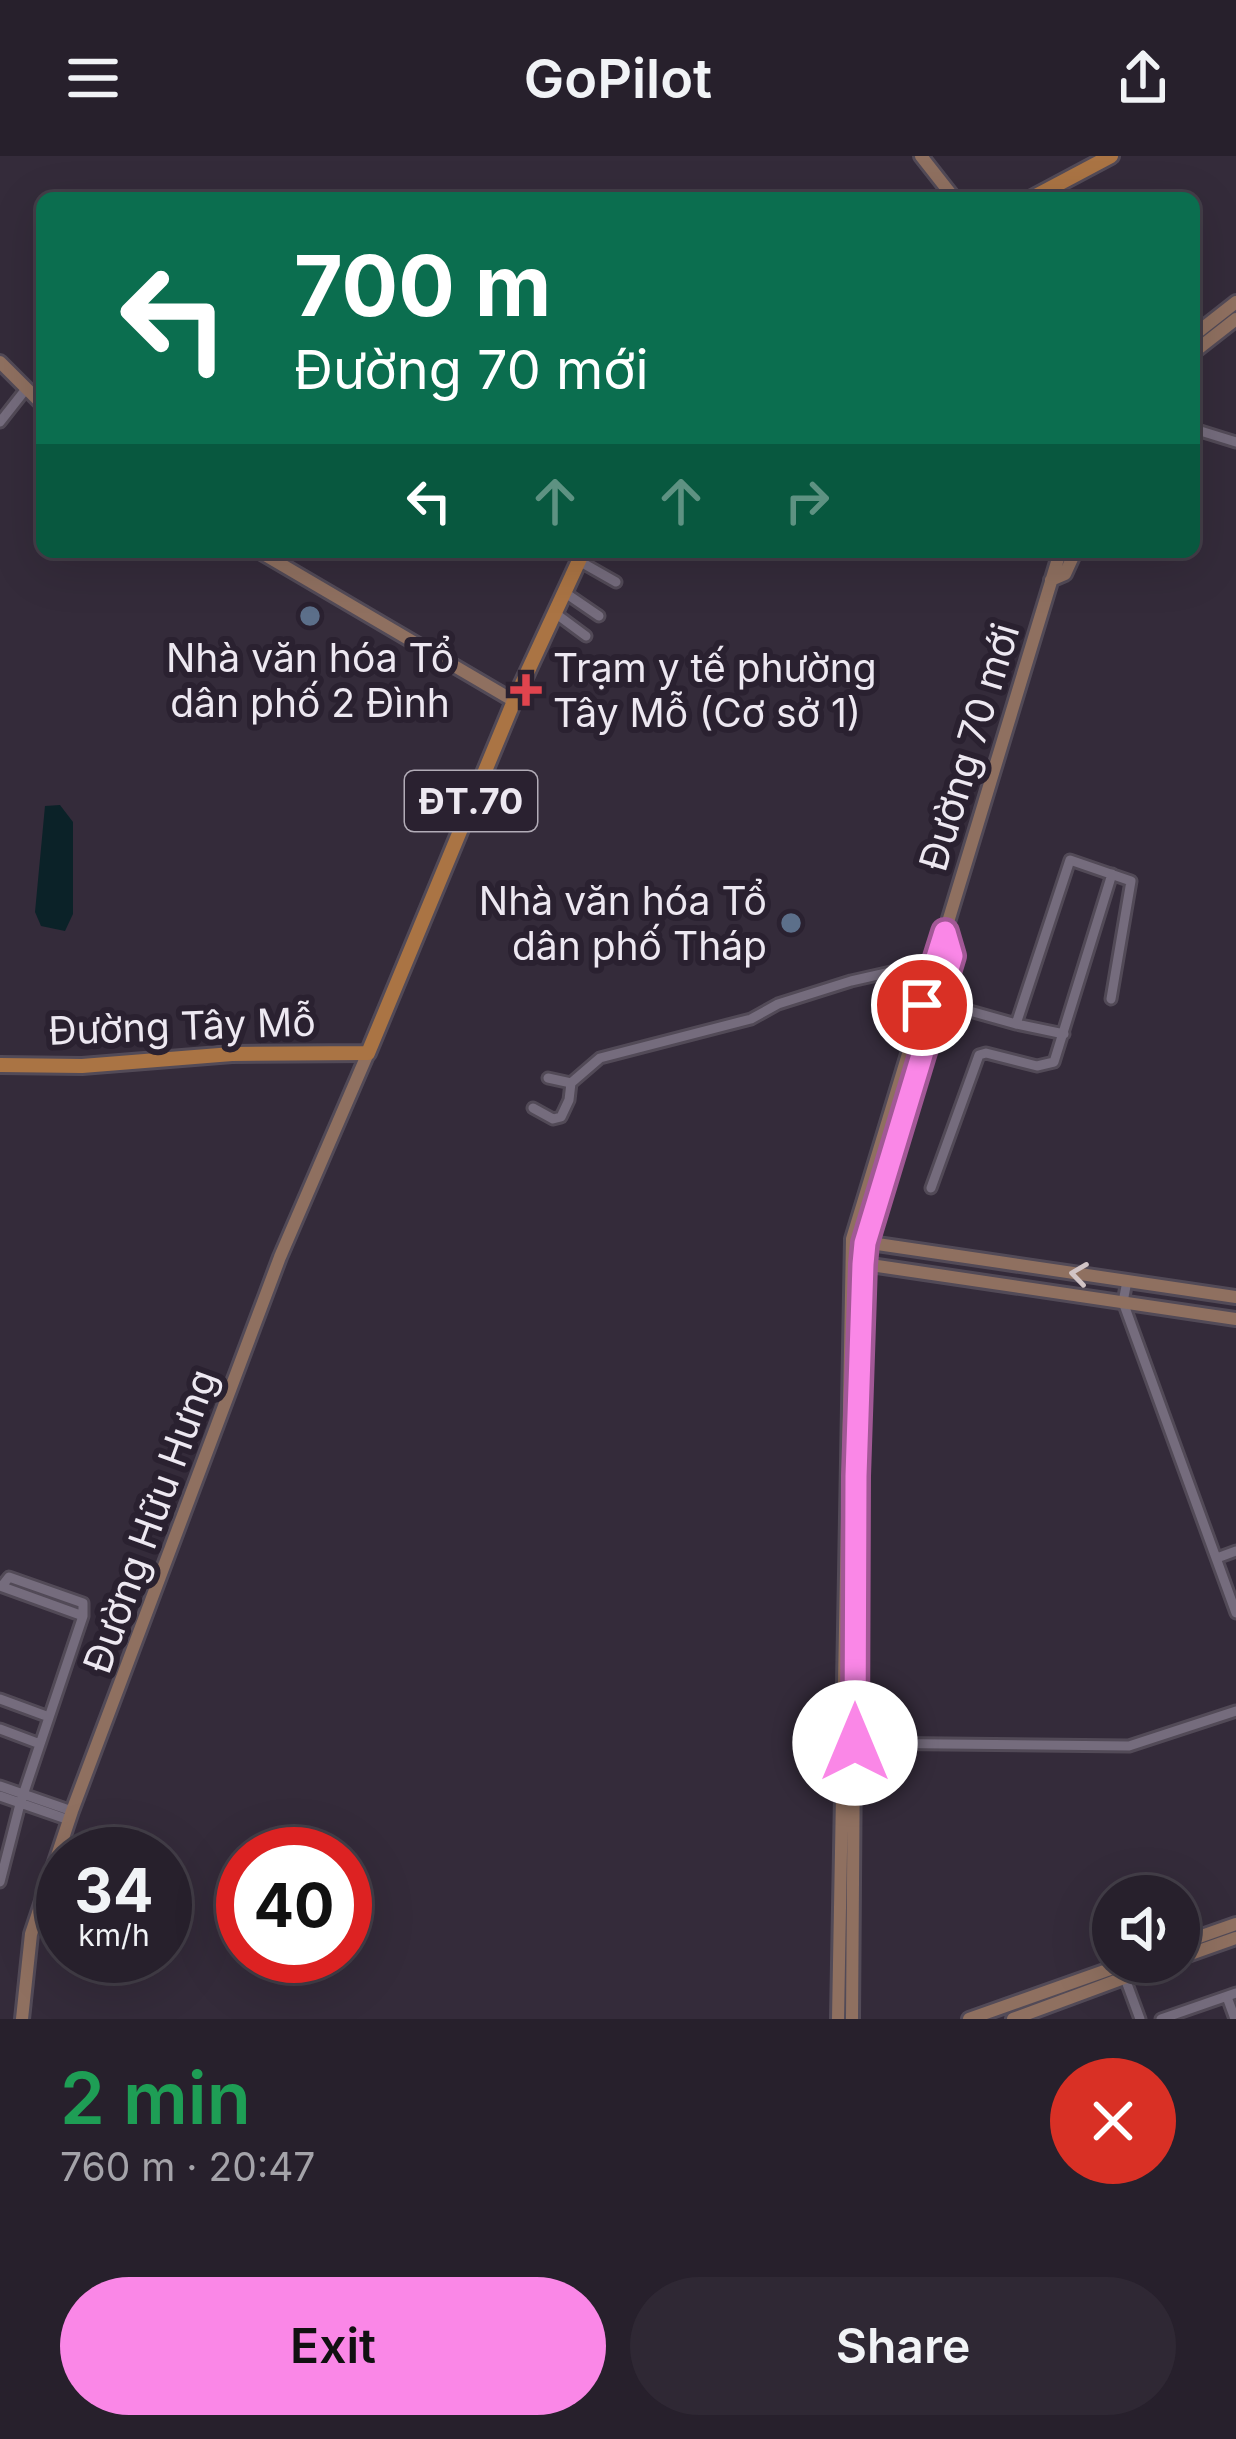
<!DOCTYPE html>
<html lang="en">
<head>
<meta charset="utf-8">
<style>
  body { margin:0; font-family:Inter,sans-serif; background:#2f2834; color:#f1f3f6; height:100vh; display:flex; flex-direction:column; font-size:45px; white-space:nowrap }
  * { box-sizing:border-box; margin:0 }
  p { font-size:39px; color:#a4a3a9 }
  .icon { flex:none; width:66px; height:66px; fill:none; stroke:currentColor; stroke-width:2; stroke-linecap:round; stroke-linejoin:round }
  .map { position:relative; height:1863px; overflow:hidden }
  .panel { display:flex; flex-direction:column; background:#27202c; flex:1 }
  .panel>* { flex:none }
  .guide { position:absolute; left:36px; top:36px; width:1164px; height:366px; border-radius:18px; box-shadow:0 12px 48px #0002,0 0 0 3px #433e48; background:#0b6e4f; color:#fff; overflow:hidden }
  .buttons { position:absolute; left:1092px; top:1719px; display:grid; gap:24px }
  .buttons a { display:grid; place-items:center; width:108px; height:108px; border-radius:50%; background:#27202c; box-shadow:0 12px 48px #0002,0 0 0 3px #433e48; font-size:60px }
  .speed { position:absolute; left:36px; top:1671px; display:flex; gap:24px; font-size:60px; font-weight:700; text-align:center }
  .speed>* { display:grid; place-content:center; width:156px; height:156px; border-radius:50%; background:#27202c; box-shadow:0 12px 48px #0002,0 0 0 3px #433e48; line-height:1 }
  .speed small { font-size:30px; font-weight:400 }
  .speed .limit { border:18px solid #d22; background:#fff; color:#111 }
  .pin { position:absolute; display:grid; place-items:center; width:102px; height:102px; color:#fff; margin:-51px; border:6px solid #fff; border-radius:50%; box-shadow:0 3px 12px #0007 }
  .me { position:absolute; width:132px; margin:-66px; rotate:0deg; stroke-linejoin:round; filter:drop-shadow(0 0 9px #0008) }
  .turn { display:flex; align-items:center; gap:42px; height:252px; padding:0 60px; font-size:54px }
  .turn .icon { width:156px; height:156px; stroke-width:2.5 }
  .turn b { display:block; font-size:84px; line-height:102px }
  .lanes { display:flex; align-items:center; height:114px; padding:0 60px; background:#0003; justify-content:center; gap:60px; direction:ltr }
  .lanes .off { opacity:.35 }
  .round { display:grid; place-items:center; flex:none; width:126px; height:126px; border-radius:63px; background:#2f2834 }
  .overview { display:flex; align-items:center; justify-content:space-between; height:204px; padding:0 60px }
  h1 { font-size:72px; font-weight:600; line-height:90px; color:#1e9e55 }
  .primary-button { display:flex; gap:24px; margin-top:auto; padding:24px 60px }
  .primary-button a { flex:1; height:138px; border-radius:72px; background:#fa87e7; color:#111; font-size:48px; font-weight:600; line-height:138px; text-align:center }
  .primary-button a+a { background:#2f2834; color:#f1f3f6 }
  header { display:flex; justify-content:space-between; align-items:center; height:156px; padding:0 60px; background:#27202c; font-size:54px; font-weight:600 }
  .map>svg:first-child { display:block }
  .water { fill:#0b2228 }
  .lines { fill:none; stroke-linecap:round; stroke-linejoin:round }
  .street-casing { stroke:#524a57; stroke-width:15 }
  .secondary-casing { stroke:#524a57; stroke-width:18 }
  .primary-casing { stroke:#524a57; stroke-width:20 }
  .street { stroke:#756c7d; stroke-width:9 }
  .secondary { stroke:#8f7060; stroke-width:12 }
  .primary { stroke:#aa7444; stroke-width:14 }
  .oneway { stroke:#d1c4c6 }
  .route-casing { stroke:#a25896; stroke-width:30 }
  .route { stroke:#fa87e7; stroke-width:21 }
  .service-dot { fill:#5c6f8a; stroke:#2a2130; stroke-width:4.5 }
  .health-dot { fill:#e0444e; stroke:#2a2130; stroke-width:4.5 }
  .labels { text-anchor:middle; stroke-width:12; stroke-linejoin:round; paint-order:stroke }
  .shield { fill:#2a2130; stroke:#b2acb7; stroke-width:3 }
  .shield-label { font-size:36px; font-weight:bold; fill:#ede8f1 }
  .poi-label { font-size:39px; fill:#ede8f1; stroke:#2a2130 }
  .street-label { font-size:39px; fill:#ede8f1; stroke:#2a2130 }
</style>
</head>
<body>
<header><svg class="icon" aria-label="menu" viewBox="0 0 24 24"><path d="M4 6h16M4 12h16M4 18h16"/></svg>GoPilot<svg class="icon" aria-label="share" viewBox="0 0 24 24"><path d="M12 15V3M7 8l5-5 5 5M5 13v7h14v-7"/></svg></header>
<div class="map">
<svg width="1236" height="1863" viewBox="0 0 1236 1863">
  <rect width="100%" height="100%" fill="#342b3a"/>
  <path class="water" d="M60 649 73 666V758L65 775 41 770 35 756 45 650Z"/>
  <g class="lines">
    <defs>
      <path id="street" d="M0 266 26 233
        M1194 273 1236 286
        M579 405 616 426
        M564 436 599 460
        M555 457 586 480
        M938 846 1016 868
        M1064 878 1016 868 1070 704 1131 725 1111 843
        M548 922 571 927 600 902 751 863 778 848 851 825 935 806
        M533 952 553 963 561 961 569 944 571 927
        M931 1032 979 899 986 897 1037 910 1054 906 1112 718
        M1127 1125 1123 1146 1236 1457
        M1217 1402 1236 1395
        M0 1430 83 1460
        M2 1430 9 1421 83 1447V1460
        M0 1543 49 1561
        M0 1573 40 1588
        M851 1587 1129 1590 1236 1555
        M0 1630 72 1655
        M0 1640 69 1664
        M60 1689 85 1698
        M0 1726 20 1648 83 1460
        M1123 1817 1140 1863
        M1227 1841 1235 1863
        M1161 1863 1236 1837"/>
      <path id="secondary" d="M921 0 954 42
        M1194 179 1236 146
        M1194 196 1236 163
        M0 206 42 248
        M260 396 514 545
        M1051 424 1065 418 1075 396
        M857 1085 1236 1141
        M857 1107 1236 1163
        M1179 1788 1236 1768
        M1179 1802 1236 1782
        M22 1863 31 1778 72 1655 280 1101 368 897
        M838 1863 852 1083 1060 396
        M852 1863 856 1320 863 1108 865 1086 952 800 945 777
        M969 1863 1130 1806
        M1013 1863 1167 1806"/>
      <path id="primary" d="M1032 42 1111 0
        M0 909 82 910 232 898 368 897 514 545 583 396"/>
    </defs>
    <use href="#street" class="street-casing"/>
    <use href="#secondary" class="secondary-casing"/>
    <use href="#primary" class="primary-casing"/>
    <use href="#street" class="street"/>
    <use href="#secondary" class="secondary"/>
    <use href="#primary" class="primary"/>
  </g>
  <defs><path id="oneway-chevron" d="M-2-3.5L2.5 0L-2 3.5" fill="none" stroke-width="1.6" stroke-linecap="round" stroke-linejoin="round" transform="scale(3)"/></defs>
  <use class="oneway" href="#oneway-chevron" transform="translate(1079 1118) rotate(-172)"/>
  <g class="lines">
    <defs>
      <path id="route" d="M855 1587 856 1320 863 1108 865 1087 952 800 945 776 922 849"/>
    </defs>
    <use href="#route" class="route-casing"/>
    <use href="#route" class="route"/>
  </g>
  <g class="service-dot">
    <circle cx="310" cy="460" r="12"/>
    <circle cx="791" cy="767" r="12"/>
  </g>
  <path class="health-dot" d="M520 516h12v12h12v12h-12v12h-12v-12h-12v-12h12z"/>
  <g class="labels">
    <rect class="shield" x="405" y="615" width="132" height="60" rx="9"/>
    <g class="shield-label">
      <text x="471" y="658">ĐT.70</text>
    </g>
    <g class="poi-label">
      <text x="310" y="516">Nhà văn hóa Tổ<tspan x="310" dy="45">dân phố 2 Đình</tspan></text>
      <text x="553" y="526" text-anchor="start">Trạm y tế phường<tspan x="553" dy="45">Tây Mỗ (Cơ sở 1)</tspan></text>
      <text x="767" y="759" text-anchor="end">Nhà văn hóa Tổ<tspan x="767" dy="45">dân phố Tháp</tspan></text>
    </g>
    <g class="street-label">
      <text transform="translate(969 591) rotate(-73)" y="14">Đường 70 mới</text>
      <text transform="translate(182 870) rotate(-2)" y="14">Đường Tây Mỗ</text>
      <text transform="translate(150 1365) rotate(-70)" y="14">Đường Hữu Hưng</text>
    </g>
  </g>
</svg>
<div class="buttons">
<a><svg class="icon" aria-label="sound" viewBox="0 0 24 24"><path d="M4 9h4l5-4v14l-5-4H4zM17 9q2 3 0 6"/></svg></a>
</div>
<div class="speed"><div>34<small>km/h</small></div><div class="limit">40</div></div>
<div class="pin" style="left:922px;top:849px;background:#d93025"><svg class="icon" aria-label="arrive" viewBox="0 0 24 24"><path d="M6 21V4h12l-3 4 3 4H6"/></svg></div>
<svg class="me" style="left:855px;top:1587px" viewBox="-20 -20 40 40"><circle r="19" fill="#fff"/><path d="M0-13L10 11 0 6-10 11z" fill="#fa87e7"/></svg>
<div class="guide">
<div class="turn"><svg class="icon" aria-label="left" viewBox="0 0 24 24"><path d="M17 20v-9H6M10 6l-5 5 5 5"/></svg><div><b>700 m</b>Đường 70 mới</div></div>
<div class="lanes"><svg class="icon" aria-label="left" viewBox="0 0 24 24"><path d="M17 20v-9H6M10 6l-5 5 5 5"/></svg><svg class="icon off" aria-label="ahead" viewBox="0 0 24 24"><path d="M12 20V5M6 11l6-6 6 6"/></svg><svg class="icon off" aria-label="ahead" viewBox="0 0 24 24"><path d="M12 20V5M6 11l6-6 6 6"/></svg><svg class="icon off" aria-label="right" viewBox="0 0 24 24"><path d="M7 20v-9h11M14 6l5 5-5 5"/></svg></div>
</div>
</div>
<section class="panel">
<div class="overview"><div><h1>2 min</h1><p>760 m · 20:47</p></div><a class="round" style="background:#d93025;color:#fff"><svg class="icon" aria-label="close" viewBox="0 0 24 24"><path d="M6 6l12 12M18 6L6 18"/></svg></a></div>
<div class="primary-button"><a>Exit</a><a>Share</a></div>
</section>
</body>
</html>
